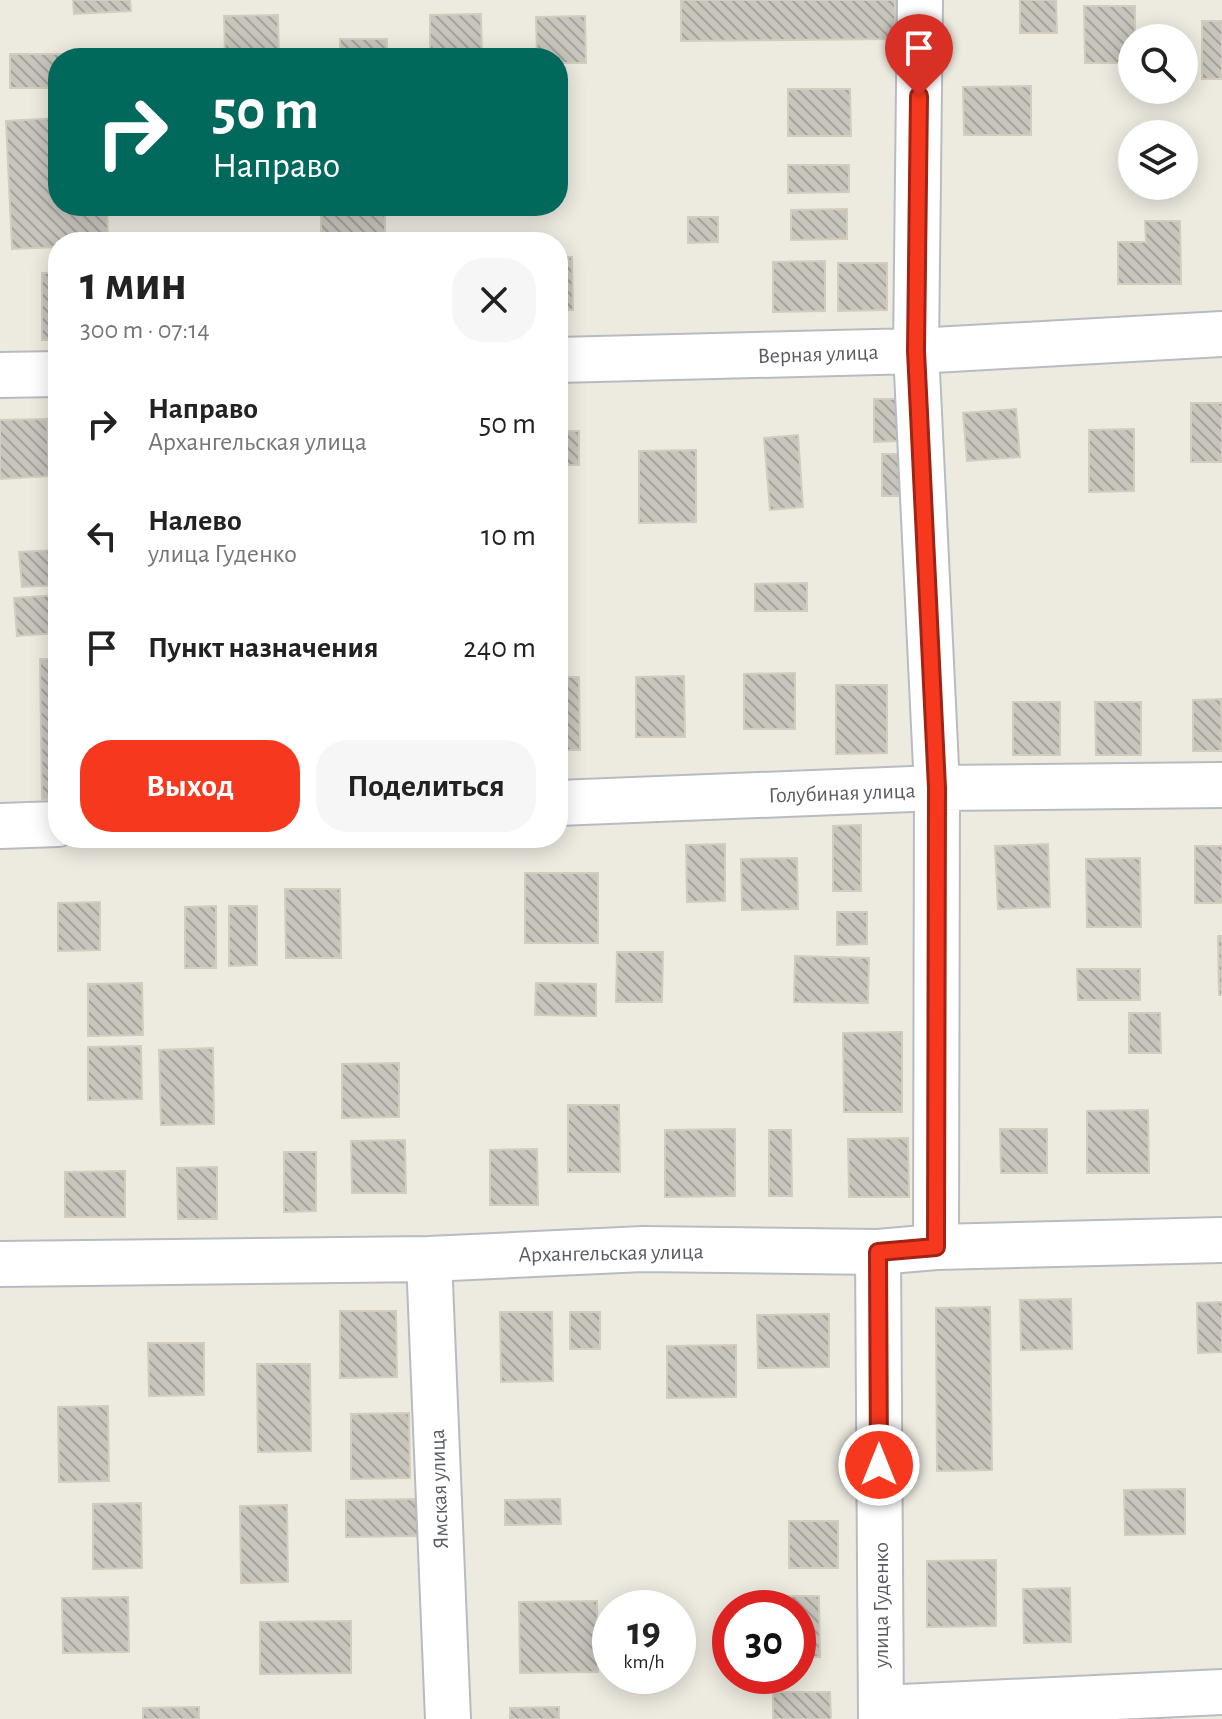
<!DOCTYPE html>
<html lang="ru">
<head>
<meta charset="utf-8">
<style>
  body { margin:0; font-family:"Alegreya Sans",sans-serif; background:#f6f6f6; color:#222; height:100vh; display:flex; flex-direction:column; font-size:30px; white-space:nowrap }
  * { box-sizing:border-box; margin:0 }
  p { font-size:26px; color:#767676 }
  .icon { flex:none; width:44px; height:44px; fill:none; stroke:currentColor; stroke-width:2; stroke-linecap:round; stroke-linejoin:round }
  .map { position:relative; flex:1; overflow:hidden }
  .side { position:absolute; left:48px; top:232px; width:520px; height:616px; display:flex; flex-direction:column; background:#fff; border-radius:32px; box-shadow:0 4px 20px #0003 }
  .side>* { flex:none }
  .guide { position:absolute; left:48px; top:48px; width:520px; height:168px; border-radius:32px; box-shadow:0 4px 20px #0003; background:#00695c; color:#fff; overflow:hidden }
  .controls { position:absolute; left:1118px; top:24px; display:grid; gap:16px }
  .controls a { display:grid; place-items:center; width:80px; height:80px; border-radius:50%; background:#fff; box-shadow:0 4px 20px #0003; font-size:40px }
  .speed { position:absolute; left:592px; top:1590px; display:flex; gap:16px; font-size:40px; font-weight:700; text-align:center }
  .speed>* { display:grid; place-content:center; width:104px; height:104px; border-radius:50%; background:#fff; box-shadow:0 4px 20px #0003; line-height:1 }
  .speed small { font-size:20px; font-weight:400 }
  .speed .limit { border:12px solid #d22; background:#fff; color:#111 }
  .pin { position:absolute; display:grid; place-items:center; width:68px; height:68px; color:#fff; margin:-82px -34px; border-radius:50% 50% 50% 0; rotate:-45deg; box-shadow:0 0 8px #0007 }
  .pin .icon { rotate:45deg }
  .me { position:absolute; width:88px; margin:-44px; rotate:0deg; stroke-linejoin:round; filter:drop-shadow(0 0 6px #0008) }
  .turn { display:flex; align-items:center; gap:28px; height:168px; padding:0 32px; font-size:36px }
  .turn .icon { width:104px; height:104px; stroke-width:2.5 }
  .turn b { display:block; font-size:56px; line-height:68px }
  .round { display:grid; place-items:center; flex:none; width:84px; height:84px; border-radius:32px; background:#f6f6f6 }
  .overview { display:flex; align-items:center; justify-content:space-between; height:136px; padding:0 32px }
  h1 { font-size:48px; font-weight:600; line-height:60px }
  .button { display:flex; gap:16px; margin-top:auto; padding:16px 32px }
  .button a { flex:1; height:92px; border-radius:32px; background:#f5381e; color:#fff; font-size:32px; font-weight:600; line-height:92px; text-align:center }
  .button a+a { background:#f6f6f6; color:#222 }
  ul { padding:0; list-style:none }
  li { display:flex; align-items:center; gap:24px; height:112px; padding:0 32px }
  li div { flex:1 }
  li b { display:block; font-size:30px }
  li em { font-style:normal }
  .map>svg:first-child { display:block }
  .building { fill:url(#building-back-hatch); stroke:#d2cdbe; stroke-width:2 }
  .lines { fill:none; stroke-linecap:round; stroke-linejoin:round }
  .minor-casing { stroke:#b8bbc0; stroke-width:48 }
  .minor { stroke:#fff; stroke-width:44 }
  .route-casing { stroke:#9f2414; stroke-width:20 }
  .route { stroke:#f5381e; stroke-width:14 }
  .labels { text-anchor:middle; stroke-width:8; stroke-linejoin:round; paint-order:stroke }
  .street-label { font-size:22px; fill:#595d62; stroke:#fff }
</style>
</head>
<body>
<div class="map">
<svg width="1222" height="1719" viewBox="0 0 1222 1719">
  <defs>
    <pattern id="building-back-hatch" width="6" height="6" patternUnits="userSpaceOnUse" patternTransform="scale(2)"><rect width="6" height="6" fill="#c8c5bd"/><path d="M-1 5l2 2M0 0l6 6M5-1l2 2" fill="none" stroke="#a5a39d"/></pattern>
  </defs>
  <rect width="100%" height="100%" fill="#edebe0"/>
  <path class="building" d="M73 0H130L131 11 74 14Z
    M681 0H895V39L681 41Z
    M1020 0H1056L1057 33H1020Z
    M1084 6H1135V38H1132V63H1085Z
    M481 14 482 58H430V15Z
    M278 15 279 58H225L224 16Z
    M585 16 586 63H558V58H537L536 17Z
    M1202 21H1222V79H1202Z
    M340 39H387V58H340Z
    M10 54H70V58H58V88H10Z
    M1031 86V135H964L963 87Z
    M788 89H850L851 136H788Z
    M58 118V206H107L108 242H58V247L12 249 6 121Z
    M788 165H849V192L788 193Z
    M847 209V239L791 240V210Z
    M385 212V242H321V213Z
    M688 217H718V242L688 243Z
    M1145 221H1180L1181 284H1118V242H1146Z
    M558 257H572L573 310H558Z
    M825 261V311L773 312V262Z
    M838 263H887V310L838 311Z
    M42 273H58V340H42Z
    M874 399H899V441L874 442Z
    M1191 403H1222V462H1191Z
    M1016 409 1020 457 967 461 963 413Z
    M47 419 49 476 0 479V420Z
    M1134 429V491L1089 492V430Z
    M558 431H579V465H558Z
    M798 435 803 507 770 510 764 438Z
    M696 450V522L639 523V451Z
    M882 454H905V496H882Z
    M58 550V585L22 587 19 552Z
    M807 583V611H755V584Z
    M58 595V633L17 636 14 598Z
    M40 659H58V799H42Z
    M795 673V729H744V674Z
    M684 676 685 737H636V677Z
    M558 677H579L580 750H558Z
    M836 685H887V753L836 754Z
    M1221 699 1222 751H1193V700Z
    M1013 702H1060V755H1013Z
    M1095 702H1141V755H1096Z
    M861 825V891H833V826Z
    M725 844V901L687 902 686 845Z
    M1048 844 1050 907 998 909 995 846Z
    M1195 846H1222V903H1195Z
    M797 858 798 909 742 910 741 859Z
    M1140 858 1141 927H1087L1086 859Z
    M525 873H598V943H525Z
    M285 889H340L341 958H286Z
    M100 902V950L58 951V903Z
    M216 906V968H185V907Z
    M229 906H257V965L229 966Z
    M837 912H867V944L837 945Z
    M1218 936H1222V995H1219Z
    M617 952H663L662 1002H616Z
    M795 956 869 958 868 1003 794 1002Z
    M1077 969H1140V1000H1078Z
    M142 983 143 1035 88 1036V984Z
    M536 983 596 984V1016L535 1015Z
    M1129 1013H1160L1161 1053H1129Z
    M902 1032V1112H844L843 1033Z
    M141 1046 142 1099 88 1100V1047Z
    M213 1048 214 1124 161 1125 159 1050Z
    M399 1063V1117L342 1118V1064Z
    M568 1105H619L620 1172H568Z
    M1148 1110 1149 1173H1087V1111Z
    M735 1129V1196L665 1197V1130Z
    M1000 1129H1047V1173H1001Z
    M769 1130H791L792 1196H769Z
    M908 1138 909 1197H849L848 1139Z
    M405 1140 406 1193H352L351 1141Z
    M537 1149 538 1205H490V1150Z
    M284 1152H316V1211L284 1212Z
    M217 1167V1219H178L177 1168Z
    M125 1171V1217H65V1172Z
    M1071 1299 1072 1349 1021 1350 1020 1300Z
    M1222 1302V1352L1198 1353 1197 1303Z
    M990 1307 992 1470 937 1471 936 1308Z
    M340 1311H396L397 1377 340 1378Z
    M500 1312H552L553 1381 501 1382Z
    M570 1312H600V1349H570Z
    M829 1314V1367L758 1368 757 1315Z
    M148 1343H204V1395L149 1396Z
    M736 1345V1397L667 1398V1346Z
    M257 1364H310L311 1451 258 1452Z
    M108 1406 109 1481 59 1482 58 1407Z
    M409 1413 410 1478 351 1479V1414Z
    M1185 1489V1534L1125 1535 1124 1490Z
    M421 1499V1536L346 1537V1500Z
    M560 1499 561 1524 505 1525V1500Z
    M141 1503 142 1568 93 1569V1504Z
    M287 1505 288 1582 241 1583 240 1506Z
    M789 1521H838V1568H789Z
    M996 1560V1626L927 1627V1561Z
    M1070 1588 1071 1642 1024 1643 1023 1589Z
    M770 1596H819L820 1657H798V1608H770Z
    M128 1597 129 1652 63 1653 62 1598Z
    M597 1601 598 1672 520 1673 519 1602Z
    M351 1621V1673L260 1674V1622Z
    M773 1692H830L831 1719H773Z
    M199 1707V1719H143V1708Z
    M559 1707V1719H510V1708Z"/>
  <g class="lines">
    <defs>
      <path id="minor" d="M920 0 916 351 937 788 936 1247
        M558 360 916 351 1222 334
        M0 375 58 374
        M558 803 937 788 1222 785
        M0 826 58 824
        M878 1252 881 1719
        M429 1259 448 1719
        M0 1264 429 1259 643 1249 878 1252 936 1247 1222 1240
        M881 1708 1222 1692"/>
    </defs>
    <use href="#minor" class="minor-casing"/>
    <use href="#minor" class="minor"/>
  </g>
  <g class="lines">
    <defs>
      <path id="route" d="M879 1465 878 1252 936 1247 937 788 916 351 919 96"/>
    </defs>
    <use href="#route" class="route-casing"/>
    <use href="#route" class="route"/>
  </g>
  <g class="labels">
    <g class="street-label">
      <text transform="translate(818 353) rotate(-2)" y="8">Верная улица</text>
      <text transform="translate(842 792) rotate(-2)" y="8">Голубиная улица</text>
      <text transform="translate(611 1252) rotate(-1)" y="8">Архангельская улица</text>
      <text transform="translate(438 1489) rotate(-92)" y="8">Ямская улица</text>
      <text transform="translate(880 1605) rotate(-90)" y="8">улица Гуденко</text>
    </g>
  </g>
</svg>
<div class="controls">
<a><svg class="icon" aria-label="search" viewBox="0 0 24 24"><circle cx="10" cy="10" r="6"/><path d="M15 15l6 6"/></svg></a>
<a><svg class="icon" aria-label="layers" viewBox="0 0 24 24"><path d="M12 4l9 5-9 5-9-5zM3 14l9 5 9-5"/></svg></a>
</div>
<div class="speed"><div>19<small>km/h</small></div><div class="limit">30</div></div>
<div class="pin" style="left:919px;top:96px;background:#d93025"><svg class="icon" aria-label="arrive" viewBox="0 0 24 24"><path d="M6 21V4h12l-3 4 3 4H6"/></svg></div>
<svg class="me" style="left:879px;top:1465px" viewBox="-20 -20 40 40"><circle r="17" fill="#f5381e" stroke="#fff" stroke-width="3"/><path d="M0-11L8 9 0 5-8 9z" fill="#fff"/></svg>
<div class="guide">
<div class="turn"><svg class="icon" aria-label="right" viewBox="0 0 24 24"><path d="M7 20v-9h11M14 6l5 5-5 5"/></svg><div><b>50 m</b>Направо</div></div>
</div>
<section class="side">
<div class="overview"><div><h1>1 мин</h1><p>300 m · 07:14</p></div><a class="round"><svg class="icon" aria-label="close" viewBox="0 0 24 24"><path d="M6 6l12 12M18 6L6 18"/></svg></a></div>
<ul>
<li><svg class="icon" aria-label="right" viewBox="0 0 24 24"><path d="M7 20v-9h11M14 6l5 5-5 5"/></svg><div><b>Направо</b><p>Архангельская улица</p></div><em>50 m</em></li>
<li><svg class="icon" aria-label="left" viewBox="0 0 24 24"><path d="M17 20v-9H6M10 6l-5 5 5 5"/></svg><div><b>Налево</b><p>улица Гуденко</p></div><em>10 m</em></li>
<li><svg class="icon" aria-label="arrive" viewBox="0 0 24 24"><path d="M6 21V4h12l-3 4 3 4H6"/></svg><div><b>Пункт назначения</b></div><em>240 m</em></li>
</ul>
<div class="button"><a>Выход</a><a>Поделиться</a></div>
</section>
</div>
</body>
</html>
